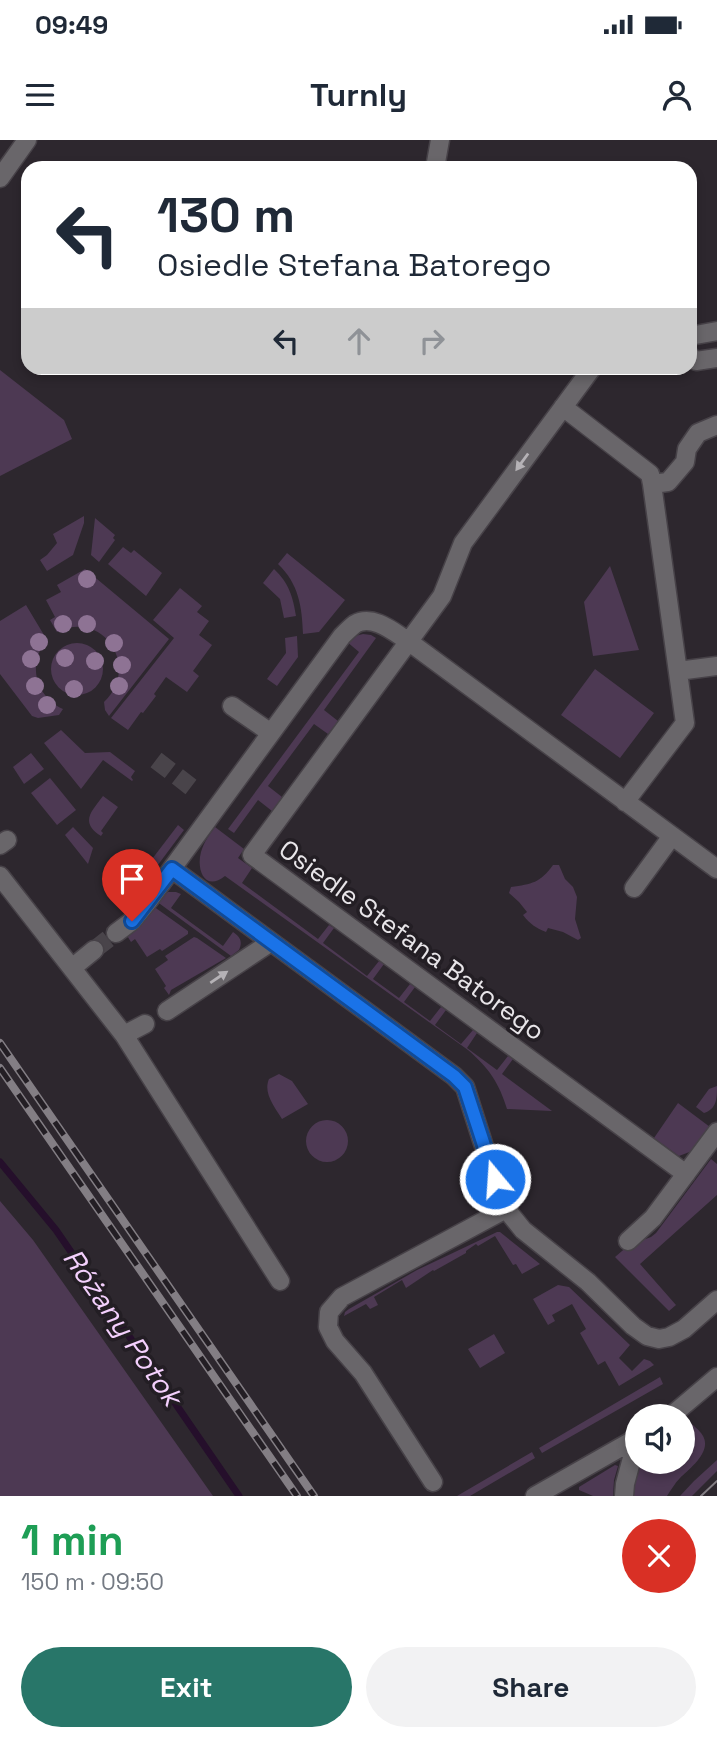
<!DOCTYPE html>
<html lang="en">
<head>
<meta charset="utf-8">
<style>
  body { margin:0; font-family:"Space Grotesk",sans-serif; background:#f2f2f3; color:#1f2937; height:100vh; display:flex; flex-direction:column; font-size:26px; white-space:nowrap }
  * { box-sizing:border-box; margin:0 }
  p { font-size:23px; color:#747a83 }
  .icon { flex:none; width:38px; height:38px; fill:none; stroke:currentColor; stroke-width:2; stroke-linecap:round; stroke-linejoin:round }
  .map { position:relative; height:1356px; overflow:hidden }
  .side { display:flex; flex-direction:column; background:#fff; flex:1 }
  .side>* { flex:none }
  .banner { position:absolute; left:21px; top:21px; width:676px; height:214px; border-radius:21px; box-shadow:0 4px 10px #0003; background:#fff; color:#1f2937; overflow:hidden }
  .buttons { position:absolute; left:625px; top:1264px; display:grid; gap:14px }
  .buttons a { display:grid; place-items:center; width:70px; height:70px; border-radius:50%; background:#fff; box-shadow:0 4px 10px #0003; font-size:35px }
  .pin { position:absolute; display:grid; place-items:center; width:60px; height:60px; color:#fff; margin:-72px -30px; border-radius:50% 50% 50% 0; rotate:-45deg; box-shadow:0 0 7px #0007 }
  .pin .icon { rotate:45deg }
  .me { position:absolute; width:77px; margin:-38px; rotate:342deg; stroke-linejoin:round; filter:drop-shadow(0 0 5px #0008) }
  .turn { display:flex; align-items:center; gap:24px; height:147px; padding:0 21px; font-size:32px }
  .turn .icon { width:91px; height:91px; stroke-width:2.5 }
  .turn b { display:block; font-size:49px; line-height:60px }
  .lanes { display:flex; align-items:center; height:66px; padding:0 21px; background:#0003; justify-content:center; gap:35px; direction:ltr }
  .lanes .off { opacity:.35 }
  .round { display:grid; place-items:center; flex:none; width:74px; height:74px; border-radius:37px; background:#f2f2f3 }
  .summary { display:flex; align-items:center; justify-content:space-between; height:119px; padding:0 21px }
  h1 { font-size:42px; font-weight:800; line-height:52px; color:#1e9e55 }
  .action { display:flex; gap:14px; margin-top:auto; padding:14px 21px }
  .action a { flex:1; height:80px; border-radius:42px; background:#287669; color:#fff; font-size:28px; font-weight:800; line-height:80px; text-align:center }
  .action a+a { background:#f2f2f3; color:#1f2937 }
  .status { display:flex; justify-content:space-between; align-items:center; height:49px; padding:0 35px; background:#fff; direction:ltr }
  .status svg { height:19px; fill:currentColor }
  header { display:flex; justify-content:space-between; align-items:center; height:91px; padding:0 21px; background:#fff; font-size:32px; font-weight:800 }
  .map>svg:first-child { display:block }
  .green { fill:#4d3953 }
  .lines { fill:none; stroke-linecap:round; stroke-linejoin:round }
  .stream { stroke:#250f2b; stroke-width:7 }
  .minor-tunnel { stroke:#49444a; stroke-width:18; stroke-dasharray:18 9; stroke-linecap:butt }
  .minor-casing { stroke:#474248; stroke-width:21 }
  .minor { stroke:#69666a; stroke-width:18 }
  .tram { stroke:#837e84; stroke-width:2 }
  .rail-casing { stroke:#837e84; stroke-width:8 }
  .rail { stroke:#231e24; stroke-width:5; stroke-dasharray:16; stroke-linecap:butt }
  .tree { fill:#8e7394 }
  .oneway { fill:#b5b2b6 }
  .route-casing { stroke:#114b97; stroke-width:18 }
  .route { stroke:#1a73e8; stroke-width:12 }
  .labels { text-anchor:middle; stroke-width:7; stroke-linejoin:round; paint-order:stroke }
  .street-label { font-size:26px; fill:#e8e5e9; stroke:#231e24 }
  .water-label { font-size:28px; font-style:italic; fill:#f4d0fd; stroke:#231e24 }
</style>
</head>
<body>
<div class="status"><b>09:49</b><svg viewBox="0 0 49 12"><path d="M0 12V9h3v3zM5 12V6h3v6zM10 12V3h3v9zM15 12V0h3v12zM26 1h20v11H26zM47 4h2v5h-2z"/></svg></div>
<header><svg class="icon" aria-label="menu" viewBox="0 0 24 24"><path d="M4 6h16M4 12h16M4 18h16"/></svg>Turnly<svg class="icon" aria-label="person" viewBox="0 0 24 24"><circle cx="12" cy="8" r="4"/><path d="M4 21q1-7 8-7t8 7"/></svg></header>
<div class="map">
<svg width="717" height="1356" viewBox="0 0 717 1356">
  <rect width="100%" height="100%" fill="#2d272e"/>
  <path class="green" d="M0 230 64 280 72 299 0 336Z
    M84 376V383L73 415 47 431 40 420 47 415 57 403 53 394Z
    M95 378 115 395 113 398 115 400 99 422 91 415Z
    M123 407 131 413 134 410 162 433 146 456 108 424Z
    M287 413 345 460 319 492 303 494C302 467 299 444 278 424Z
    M610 426 639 510 593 516 584 462Z
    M85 429 169 499 109 576 105 570 104 562C141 527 103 469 57 492L50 480 55 477 46 460 61 452 57 445Z
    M274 429C289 443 293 457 296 476L284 478 280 459 263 443Z
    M180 448 202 466 197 472 209 481 199 495 212 505 193 531 199 536 187 552 166 537 154 554 156 556 143 573 141 572 128 590 111 578 174 498 153 480Z
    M26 465 47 500C27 523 35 556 63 569L59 575 38 578 32 576 0 534V481Z
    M363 494 371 495 376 498 324 570 338 581 328 594 314 584 268 646 282 657 272 671 258 660 234 693 228 689 359 512 346 501 355 496Z
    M297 496 298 517 277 546 267 539 286 513 285 498Z
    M51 529a26 26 0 1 1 52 0a26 26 0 1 1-52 0Z
    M595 529 654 573 620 618 561 575Z
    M61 590 85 613 110 612 135 631 131 637 133 640 132 641 103 620 81 649 44 603Z
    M31 613 44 629 24 644 13 627Z
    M50 638 76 670 57 685 31 653Z
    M103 656 118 667 101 691 103 693 101 696C79 682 92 671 103 656Z
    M178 685 184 690 140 749 133 744Z
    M73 687 93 708 88 724 65 695Z
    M215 687 244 709 238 718 252 728 242 743 318 799 329 785 334 788 323 803 367 836 379 821 384 824 373 839 399 858 410 844 415 847 404 862 430 881 441 867 446 870 435 885 461 904 473 890 477 893 467 908 497 930 508 916 513 919 502 934 552 971 507 969C499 943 489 928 468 910L225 736C205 752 196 730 201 712 204 702 209 695 215 687Z
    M553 725H559L565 739 573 747 577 757 575 779 581 798 578 800 563 792 548 788 546 792C536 788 530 784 523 775L527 772 519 762 509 753 511 747C532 744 540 743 553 725Z
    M168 752H176L181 754 171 768 223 806 233 792C240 797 243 801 239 810L231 816 156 761Z
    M153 766 188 791V794L162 811 160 809 147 817 135 799 131 802 126 794Z
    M194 797 197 798 226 818 171 850 169 855 164 848 166 846 155 829 168 820 165 816Z
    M279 934 292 941 308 964 282 979C274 966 263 953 269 939Z
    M717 946C717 958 717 969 704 973L696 967 709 949Z
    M678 963 710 987 692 1011 679 1016 654 998Z
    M306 1001a21 21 0 1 1 42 0a21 21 0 1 1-42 0Z
    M711 1019 717 1024V1055L640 1124 676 1165 669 1171 615 1117 629 1105 651 1097 656 1093Z
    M0 1061 33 1100 213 1356H0Z
    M497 1092H500L540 1124 522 1134 516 1124 513 1125 495 1096 478 1106 476 1104 466 1111V1113L434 1131 433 1130 406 1148 402 1140 374 1157 378 1165 370 1169 366 1164 344 1176 345 1172 349 1169 417 1130Z
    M558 1145 569 1147 630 1205 619 1218 632 1231 644 1219 650 1221 654 1225 619 1246 605 1221 598 1225 580 1193 586 1189 572 1164 552 1175 555 1181 548 1185 533 1159Z
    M494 1194 505 1213 480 1228 468 1209Z
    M660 1237 663 1244 542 1313 539 1308Z
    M688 1280C692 1285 700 1290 703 1296 712 1312 689 1329 680 1338 675 1343 671 1350 667 1356H634C635 1344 635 1331 643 1321H682L683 1284Z
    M532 1312 535 1318 470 1356H457Z
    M717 1320V1331L692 1356H680L694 1341Z
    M615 1325 618 1326 614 1340 613 1356H593L579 1350V1347Z"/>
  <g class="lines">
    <path class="stream" d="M0 1022 56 1090 239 1356"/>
    <path class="minor-tunnel" d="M156 620 191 647
      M94 810 116 793"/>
    <defs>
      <path id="minor" d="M435 28 440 0
        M0 38 27 0
        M690 196 717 191
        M690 216 696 221 717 218
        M592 228 463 403 442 456 252 715 686 1034
        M563 267 650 334 652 344 685 583 625 662
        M652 344 668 342 685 322 687 309 698 293 717 285
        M678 531 717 526
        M232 566 271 593
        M0 705 7 700
        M172 729 454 936 465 947 496 1044 506 1069 523 1090 588 1142 633 1186 647 1196 659 1199 669 1197 684 1189 717 1160
        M0 736 124 895 280 1141
        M634 748 672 696
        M116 793 132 781 149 760 342 496C346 492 351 487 355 484 373 474 394 492 408 501L717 729
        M72 828 94 810
        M167 871 271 802
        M124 895 145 884
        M628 1101 653 1078 717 992
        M671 1276 717 1237
        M433 1342 363 1233 335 1201 328 1187 329 1172 342 1157 506 1069
        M535 1356 637 1298
        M624 1356 625 1344 637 1299"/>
    </defs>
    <use href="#minor" class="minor-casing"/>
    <use href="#minor" class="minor"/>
    <path class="tram" d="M701 1356 717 1341"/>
    <defs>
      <path id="rail" d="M0 903 314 1356
        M0 928 297 1356"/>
    </defs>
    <use href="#rail" class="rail-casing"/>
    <use href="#rail" class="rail"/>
  </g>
  <g class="tree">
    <circle cx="87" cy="439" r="9"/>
    <circle cx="63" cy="484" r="9"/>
    <circle cx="87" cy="484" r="9"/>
    <circle cx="39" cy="502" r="9"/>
    <circle cx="114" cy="503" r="9"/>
    <circle cx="65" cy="518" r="9"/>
    <circle cx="31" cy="519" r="9"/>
    <circle cx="95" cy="521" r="9"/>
    <circle cx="122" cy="525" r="9"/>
    <circle cx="35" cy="546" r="9"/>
    <circle cx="119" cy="546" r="9"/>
    <circle cx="74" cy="549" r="9"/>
    <circle cx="47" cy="565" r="9"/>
  </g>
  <defs><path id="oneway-solid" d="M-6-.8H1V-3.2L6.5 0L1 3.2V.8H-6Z" transform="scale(1.75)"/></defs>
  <g class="oneway">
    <use href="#oneway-solid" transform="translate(522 322) rotate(126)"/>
    <use href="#oneway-solid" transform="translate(219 837) rotate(-34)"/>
  </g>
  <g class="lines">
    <defs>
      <path id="route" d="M132 781 172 729 454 936 465 947 495 1039"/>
    </defs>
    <use href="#route" class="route-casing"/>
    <use href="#route" class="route"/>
  </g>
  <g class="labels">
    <g class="street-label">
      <text transform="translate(412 800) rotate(36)" y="9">Osiedle Stefana Batorego</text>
    </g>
    <g class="water-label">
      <text transform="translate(123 1187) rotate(55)" y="10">Różany Potok</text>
    </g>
  </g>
</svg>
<div class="buttons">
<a><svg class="icon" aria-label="sound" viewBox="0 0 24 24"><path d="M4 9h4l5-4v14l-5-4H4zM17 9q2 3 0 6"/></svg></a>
</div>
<div class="pin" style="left:132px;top:781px;background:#d93025"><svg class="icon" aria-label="arrive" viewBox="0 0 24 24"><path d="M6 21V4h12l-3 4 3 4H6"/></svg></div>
<svg class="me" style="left:495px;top:1039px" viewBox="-20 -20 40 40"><circle r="17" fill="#1a73e8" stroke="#fff" stroke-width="3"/><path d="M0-11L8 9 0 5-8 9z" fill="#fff"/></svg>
<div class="banner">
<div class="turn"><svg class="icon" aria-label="left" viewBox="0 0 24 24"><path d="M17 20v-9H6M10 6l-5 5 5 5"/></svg><div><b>130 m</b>Osiedle Stefana Batorego</div></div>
<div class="lanes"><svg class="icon" aria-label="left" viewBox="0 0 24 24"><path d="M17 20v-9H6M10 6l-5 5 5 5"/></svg><svg class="icon off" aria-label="ahead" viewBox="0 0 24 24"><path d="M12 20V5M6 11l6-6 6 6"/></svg><svg class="icon off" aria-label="right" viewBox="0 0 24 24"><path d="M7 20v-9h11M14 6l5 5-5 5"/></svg></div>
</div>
</div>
<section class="side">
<div class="summary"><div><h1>1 min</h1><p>150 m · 09:50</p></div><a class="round" style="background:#d93025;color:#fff"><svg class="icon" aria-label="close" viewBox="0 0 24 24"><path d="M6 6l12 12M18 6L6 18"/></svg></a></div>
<div class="action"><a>Exit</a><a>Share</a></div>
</section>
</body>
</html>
